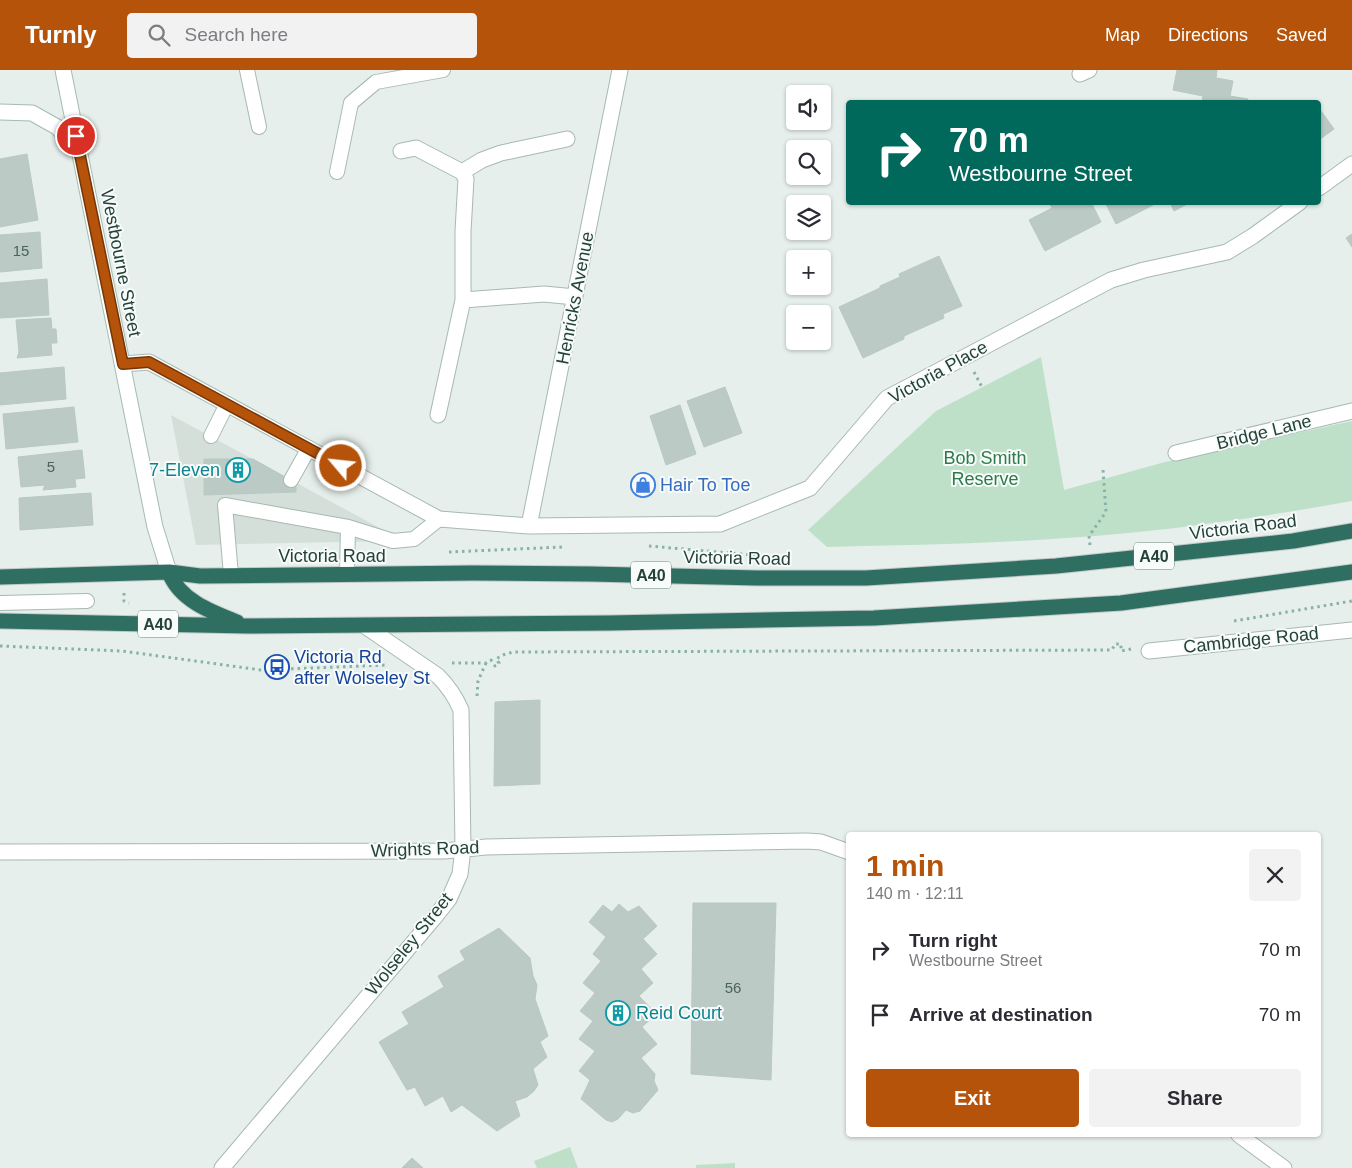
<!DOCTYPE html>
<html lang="en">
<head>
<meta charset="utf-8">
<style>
  body { margin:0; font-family:Helvetica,sans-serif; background:#f2f2f3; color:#2b2b33; height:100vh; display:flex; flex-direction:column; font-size:19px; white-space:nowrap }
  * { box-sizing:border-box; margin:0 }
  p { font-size:16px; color:#7c7c81 }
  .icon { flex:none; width:28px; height:28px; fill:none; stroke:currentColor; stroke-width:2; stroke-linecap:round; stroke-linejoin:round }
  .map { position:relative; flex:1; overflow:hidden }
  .details { position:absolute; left:846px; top:762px; width:475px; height:305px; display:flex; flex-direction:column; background:#fff; border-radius:5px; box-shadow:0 1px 4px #0004 }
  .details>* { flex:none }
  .banner { position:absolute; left:846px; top:30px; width:475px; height:105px; border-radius:5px; box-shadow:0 1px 4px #0004; background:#00695c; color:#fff; overflow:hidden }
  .buttons { position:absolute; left:786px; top:15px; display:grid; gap:10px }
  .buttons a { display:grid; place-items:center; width:45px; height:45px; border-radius:5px; background:#fff; box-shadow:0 1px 4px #0004; font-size:25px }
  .pin { position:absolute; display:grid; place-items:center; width:42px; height:42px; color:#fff; margin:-21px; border:2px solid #fff; border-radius:50%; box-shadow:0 1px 5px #0007 }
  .me { position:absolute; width:55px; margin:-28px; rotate:298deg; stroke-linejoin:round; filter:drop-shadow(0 0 4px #0008) }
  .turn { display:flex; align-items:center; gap:18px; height:105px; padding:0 20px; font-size:22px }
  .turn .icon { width:65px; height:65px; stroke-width:2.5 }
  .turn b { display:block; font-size:35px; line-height:42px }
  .round { display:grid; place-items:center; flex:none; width:52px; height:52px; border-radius:5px; background:#f2f2f3 }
  .overview { display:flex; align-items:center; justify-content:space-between; height:85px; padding:0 20px }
  h1 { font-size:30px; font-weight:700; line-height:38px; color:#b45309 }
  .action { display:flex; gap:10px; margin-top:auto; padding:10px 20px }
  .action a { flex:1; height:58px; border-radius:5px; background:#b45309; color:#fff; font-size:20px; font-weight:700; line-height:58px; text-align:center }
  .action a+a { background:#f2f2f3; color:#2b2b33 }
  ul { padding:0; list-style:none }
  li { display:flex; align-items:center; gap:15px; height:65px; padding:0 20px }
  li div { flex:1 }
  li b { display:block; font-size:19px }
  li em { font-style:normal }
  header { display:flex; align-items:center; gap:30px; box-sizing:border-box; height:70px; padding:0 25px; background:#b45309; color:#fff }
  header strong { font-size:24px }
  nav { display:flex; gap:28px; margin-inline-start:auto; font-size:18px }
  .search { width:350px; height:45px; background:#f2f2f3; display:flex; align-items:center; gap:12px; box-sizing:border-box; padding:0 18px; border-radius:5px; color:#7c7c81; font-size:19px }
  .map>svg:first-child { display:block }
  .built { fill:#d4dfda }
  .green { fill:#bfe0c8 }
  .building { fill:#bbcac4; stroke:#b8c9c2 }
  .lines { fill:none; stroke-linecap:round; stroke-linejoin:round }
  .lane-casing { stroke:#a8b8b2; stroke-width:16 }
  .street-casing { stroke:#a8b8b2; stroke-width:17 }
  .secondary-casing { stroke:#a4bbb3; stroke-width:17 }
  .highway-casing { stroke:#c2cac8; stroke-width:17 }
  .path { stroke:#86b3a5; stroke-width:3; stroke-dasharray:2.5 4; stroke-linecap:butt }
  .lane { stroke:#fff; stroke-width:14 }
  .street { stroke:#fff; stroke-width:15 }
  .secondary { stroke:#fff; stroke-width:15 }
  .highway { stroke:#2f6f62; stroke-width:15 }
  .route-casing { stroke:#753606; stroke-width:12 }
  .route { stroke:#b45309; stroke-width:9 }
  .labels { text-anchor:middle; stroke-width:4; stroke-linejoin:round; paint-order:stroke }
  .number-label { font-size:15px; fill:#4a645c }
  .shield { fill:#f7fbf9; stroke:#637a73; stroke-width:1 }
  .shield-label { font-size:16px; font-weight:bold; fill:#24423a }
  .street-label { font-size:18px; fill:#24423a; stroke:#f7fbf9 }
  .park-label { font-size:18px; fill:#2d7a4b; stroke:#f7fbf9 }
  .culture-label { font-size:18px; fill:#0d838f; stroke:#f7fbf9; text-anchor:end }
  .shop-label { font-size:18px; fill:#366cbe; stroke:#f7fbf9; text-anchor:start }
  .transit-label { font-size:18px; fill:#164399; stroke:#f7fbf9; text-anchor:start }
</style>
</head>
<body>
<header>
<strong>Turnly</strong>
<div class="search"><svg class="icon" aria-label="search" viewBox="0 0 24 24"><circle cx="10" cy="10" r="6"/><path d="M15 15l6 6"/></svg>Search here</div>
<nav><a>Map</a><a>Directions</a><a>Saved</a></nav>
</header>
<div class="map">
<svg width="1352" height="1098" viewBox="0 0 1352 1098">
  <rect width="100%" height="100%" fill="#e6efeb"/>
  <path class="built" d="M171 345 389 463 386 471 196 475Z"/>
  <path class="green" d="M1041 287 1064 420 1165 392 1352 351V431C1258 448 1161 462 1066 468 986 474 906 475 827 477L808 460 936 341Z
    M570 1077 578 1098H537L534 1091Z
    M735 1093V1098H696V1095Z"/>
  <path class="building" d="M1177 0H1217L1216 8 1233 11 1230 26 1248 29 1247 32H1202L1203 26 1173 20Z
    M1319 38 1334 59 1319 70Z
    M27 84 38 150 0 157V89Z
    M1049 132H1091L1101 152 1045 181 1029 150 1052 138Z
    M1105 132H1152L1153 135 1116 154Z
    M1170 132H1191L1174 141Z
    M40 162 42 198 0 202V165Z
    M1352 164V177L1346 168Z
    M939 186 962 236 943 244 944 248 904 266V269L863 288 839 237 880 218V216L900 207 899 204Z
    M47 209 49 245 0 248V213Z
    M51 248 52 259H56L57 273H51L52 285 17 288 19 282 16 250Z
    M64 297 66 329 0 335V303Z
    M725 317 742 363 704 377 687 331Z
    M680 335 696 384 666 395 650 346Z
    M74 337 78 372 6 379 3 344Z
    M82 380 85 408 75 409 76 417 43 420 45 415 21 417 18 387Z
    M204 389H253L296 413V422L204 425Z
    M91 423 93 455 20 460 19 428Z
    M540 630V714L494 716 495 632Z
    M693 833H776L771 1010 691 1004Z
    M619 834 628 842 639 836 657 856 643 869 657 884 641 899 653 913 639 926 656 944 642 957 657 974 641 988 655 1004 654 1011 658 1020 640 1041 633 1043 626 1040 618 1049 612 1052 606 1050 581 1029 590 1010 579 1001 595 981 579 969 593 951 580 941 595 923 583 913 601 891 593 884 606 867 589 852 603 835 612 842Z
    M499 858 530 888 533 906 537 915 535 929 548 966 540 972 547 987 533 999 538 1015 534 1021 527 1027 515 1031 520 1046 497 1061 462 1035 451 1042 443 1026 425 1036 415 1017 407 1020 379 972 409 954 402 942 444 917 438 906 465 890 460 881Z
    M412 1088 423 1098H402Z"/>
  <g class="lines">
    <defs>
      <path id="lane" d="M247 0 259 57
        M337 102 351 33 376 12 443 0
        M211 366 227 334
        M291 410 309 378
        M347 504 348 457
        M231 505 225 435 348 457 393 471 414 469 439 449
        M0 533 87 531"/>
      <path id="street" d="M1080 4 1089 0
        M401 81 416 78 462 102 482 90 501 83 567 69
        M1319 118 1352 94
        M463 230 544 224 575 227
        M123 294 149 292 439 449 529 456 720 454 810 418 887 328 1111 210 1144 200 1227 182 1253 166 1300 132
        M438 345 463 230V161L466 109 462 102
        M1176 383 1352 341
        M529 456 620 0
        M1149 581 1352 560
        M0 782 444 781 486 777 807 771 821 772 849 782
        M1239 1065 1284 1098
        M222 1098 434 848 449 829 460 804 463 779 461 640C455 626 449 617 438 606L365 556"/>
      <path id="secondary" d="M63 0 155 457 169 502
        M0 42 32 43 57 57 79 81"/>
      <path id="highway" d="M169 502C179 530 211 542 237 552
        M0 507 169 502 200 506 472 503 591 504 757 508H866L1056 496 1293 471 1352 461
        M0 551 248 556 609 553 874 548 1121 533 1352 502"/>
    </defs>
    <use href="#lane" class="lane-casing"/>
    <use href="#street" class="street-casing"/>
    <use href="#secondary" class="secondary-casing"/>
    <use href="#highway" class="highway-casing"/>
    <path class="path" d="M974 302 982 317
      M1090 475 1089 466 1106 442 1103 400
      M649 476 764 486
      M449 482 563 477
      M124 523V531L129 533
      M1234 551 1352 531
      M0 576 122 581 261 600 387 595
      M452 593H486L491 590 495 596 499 593 496 589 503 585 513 582 1112 580 1115 574H1121V581L1131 579
      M477 626 478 611 486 593"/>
    <use href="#lane" class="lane"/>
    <use href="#street" class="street"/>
    <use href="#secondary" class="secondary"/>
    <use href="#highway" class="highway"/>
  </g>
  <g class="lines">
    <defs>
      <path id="route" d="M76 66 123 294 149 292 341 396"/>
    </defs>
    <use href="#route" class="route-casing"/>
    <use href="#route" class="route"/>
  </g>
  <defs>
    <symbol id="building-ring" viewBox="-11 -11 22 22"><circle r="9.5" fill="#f7fbf9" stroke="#0f9aa8" stroke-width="1.5"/><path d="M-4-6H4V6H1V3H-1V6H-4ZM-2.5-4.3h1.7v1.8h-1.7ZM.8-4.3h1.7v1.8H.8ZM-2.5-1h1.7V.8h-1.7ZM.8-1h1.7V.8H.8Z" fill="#0f9aa8"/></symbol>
    <symbol id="shop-ring" viewBox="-11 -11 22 22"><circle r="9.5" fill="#f7fbf9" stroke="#3f7fe0" stroke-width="1.5"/><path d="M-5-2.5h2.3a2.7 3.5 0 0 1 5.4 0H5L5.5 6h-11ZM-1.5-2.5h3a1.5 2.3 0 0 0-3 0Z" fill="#3f7fe0"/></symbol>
    <symbol id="bus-ring" viewBox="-11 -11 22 22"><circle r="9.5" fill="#f7fbf9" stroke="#1a4fb4" stroke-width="1.5"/><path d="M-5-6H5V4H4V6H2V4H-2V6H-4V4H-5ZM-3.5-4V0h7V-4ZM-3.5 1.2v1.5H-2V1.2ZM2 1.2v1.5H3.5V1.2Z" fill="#1a4fb4"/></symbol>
  </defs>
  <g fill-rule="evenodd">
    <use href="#building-ring" x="224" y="386" width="28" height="28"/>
    <use href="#shop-ring" x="629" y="401" width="28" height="28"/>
    <use href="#bus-ring" x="263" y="583" width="28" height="28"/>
    <use href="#building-ring" x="604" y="929" width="28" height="28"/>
  </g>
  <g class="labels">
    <g class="number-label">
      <text x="21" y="186">15</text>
      <text x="51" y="402">5</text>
      <text x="733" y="923">56</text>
    </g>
    <g class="shield">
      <rect x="1134" y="472.5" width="40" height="27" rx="4"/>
      <rect x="631" y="491.5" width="40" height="27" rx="4"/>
      <rect x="138" y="540.5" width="40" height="27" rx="4"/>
    </g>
    <g class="shield-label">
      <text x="1154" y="492">A40</text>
      <text x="651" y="511">A40</text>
      <text x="158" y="560">A40</text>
    </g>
    <g class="street-label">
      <text transform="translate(121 193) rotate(79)" y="6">Westbourne Street</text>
      <text transform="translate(575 228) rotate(-79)" y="6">Henricks Avenue</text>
      <text transform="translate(938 302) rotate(-29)" y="6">Victoria Place</text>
      <text transform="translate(1264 362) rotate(-14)" y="6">Bridge Lane</text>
      <text transform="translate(1243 457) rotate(-7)" y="6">Victoria Road</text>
      <text x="332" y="492">Victoria Road</text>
      <text transform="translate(737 488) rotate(1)" y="6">Victoria Road</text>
      <text transform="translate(1251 570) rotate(-6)" y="6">Cambridge Road</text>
      <text transform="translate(425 779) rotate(-2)" y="6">Wrights Road</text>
      <text transform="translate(409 874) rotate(-51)" y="6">Wolseley Street</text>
    </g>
    <g class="park-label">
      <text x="985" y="394">Bob Smith<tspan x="985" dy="21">Reserve</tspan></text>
    </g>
    <g class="culture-label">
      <text x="220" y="406">7-Eleven</text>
      <text x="636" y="949" text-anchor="start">Reid Court</text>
    </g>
    <g class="shop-label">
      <text x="660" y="421">Hair To Toe</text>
    </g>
    <g class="transit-label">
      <text x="294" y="593">Victoria Rd<tspan x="294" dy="21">after Wolseley St</tspan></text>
    </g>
  </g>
</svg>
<div class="buttons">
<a><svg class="icon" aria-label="sound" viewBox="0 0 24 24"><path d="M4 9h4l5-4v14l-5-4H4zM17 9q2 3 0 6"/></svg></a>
<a><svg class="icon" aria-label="search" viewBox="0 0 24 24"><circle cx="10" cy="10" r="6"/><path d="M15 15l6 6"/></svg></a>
<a><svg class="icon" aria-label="layers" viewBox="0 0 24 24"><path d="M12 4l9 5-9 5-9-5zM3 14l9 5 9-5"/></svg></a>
<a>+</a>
<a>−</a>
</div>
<div class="pin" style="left:76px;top:66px;background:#d93025"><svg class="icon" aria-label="arrive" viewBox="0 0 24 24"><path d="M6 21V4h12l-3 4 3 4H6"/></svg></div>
<svg class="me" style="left:341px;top:396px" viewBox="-20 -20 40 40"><circle r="17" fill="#b45309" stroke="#fff" stroke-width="3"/><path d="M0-11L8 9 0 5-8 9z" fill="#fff"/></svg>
<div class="banner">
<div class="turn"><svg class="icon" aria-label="right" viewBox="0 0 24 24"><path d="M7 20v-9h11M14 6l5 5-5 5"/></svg><div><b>70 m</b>Westbourne Street</div></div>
</div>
<section class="details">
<div class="overview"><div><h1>1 min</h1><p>140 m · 12:11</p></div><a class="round"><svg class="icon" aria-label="close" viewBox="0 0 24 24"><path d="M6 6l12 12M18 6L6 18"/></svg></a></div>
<ul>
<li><svg class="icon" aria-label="right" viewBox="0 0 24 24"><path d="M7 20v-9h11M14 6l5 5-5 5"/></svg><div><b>Turn right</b><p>Westbourne Street</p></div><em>70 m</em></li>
<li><svg class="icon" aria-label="arrive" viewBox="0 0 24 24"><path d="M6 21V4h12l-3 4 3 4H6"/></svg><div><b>Arrive at destination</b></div><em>70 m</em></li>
</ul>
<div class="action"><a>Exit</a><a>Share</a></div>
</section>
</div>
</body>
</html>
